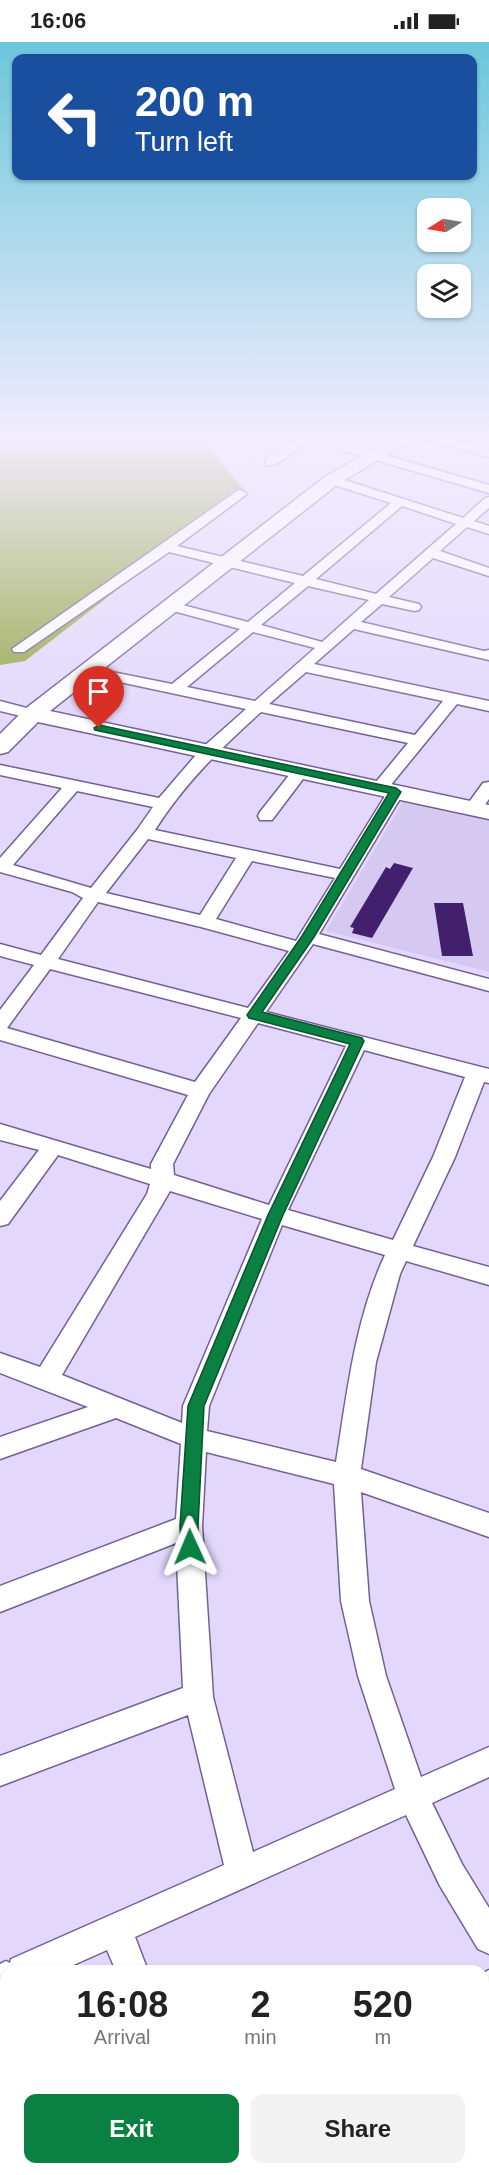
<!DOCTYPE html>
<html lang="en">
<head>
<meta charset="utf-8">
<style>
  body { margin:0; font-family:Helvetica,sans-serif; background:#f2f2f2; color:#222; height:100vh; display:flex; flex-direction:column; font-size:22px; white-space:nowrap }
  * { box-sizing:border-box; margin:0 }
  p { font-size:20px; color:#767676 }
  .icon { flex:none; width:33px; height:33px; fill:none; stroke:currentColor; stroke-width:2; stroke-linecap:round; stroke-linejoin:round }
  .map { position:relative; flex:1; overflow:hidden }
  .panel { position:absolute; left:0px; top:1923px; width:489px; height:210px; display:flex; flex-direction:column; background:#fff; border-radius:18px 18px 0 0; box-shadow:0 2px 4px #0004 }
  .panel>* { flex:none }
  .banner { position:absolute; left:12px; top:12px; width:465px; height:126px; border-radius:12px; box-shadow:0 2px 4px #0004; background:#1a4fa0; color:#fff; overflow:hidden }
  .needle { width:39px; rotate:259deg }
  .controls { position:absolute; left:417px; top:156px; display:grid; gap:12px }
  .controls a { display:grid; place-items:center; width:54px; height:54px; border-radius:12px; background:#fff; box-shadow:0 2px 4px #0004; font-size:30px }
  .pin { position:absolute; display:grid; place-items:center; width:51px; height:51px; color:#fff; margin:-62px -26px; border-radius:50% 50% 50% 0; rotate:-45deg; box-shadow:0 0 6px #0007 }
  .pin .icon { rotate:45deg }
  .me { position:absolute; width:66px; margin:-33px; rotate:359deg; stroke-linejoin:round; filter:drop-shadow(0 0 4px #0008) }
  .turn { display:flex; align-items:center; gap:21px; height:126px; padding:0 24px; font-size:27px }
  .turn .icon { width:78px; height:78px; stroke-width:2.5 }
  .turn b { display:block; font-size:42px; line-height:51px }
  .eta { display:flex; justify-content:space-evenly; align-items:center; height:102px; text-align:center }
  .eta b { font-size:36px; font-weight:700; line-height:42px }
  .primary-button { display:flex; gap:12px; margin-top:auto; padding:12px 24px }
  .primary-button a { flex:1; height:69px; border-radius:12px; background:#0b8043; color:#fff; font-size:24px; font-weight:700; line-height:69px; text-align:center }
  .primary-button a+a { background:#f2f2f2; color:#222 }
  .status { display:flex; justify-content:space-between; align-items:center; height:42px; padding:0 30px; background:#fff; direction:ltr }
  .status svg { height:16px; fill:currentColor }
  .map>svg:first-child { display:block }
  .built { fill:#d5c9f1 }
  .forest { fill:#94a744 }
  .building { fill:#42206e }
  .lines { fill:none; stroke-linecap:round; stroke-linejoin:round }
  .street-casing { stroke:#736096; stroke-width:3 }
  .secondary-casing { stroke:#736096; stroke-width:3 }
  .highway-casing { stroke:#736096; stroke-width:3 }
  .street { fill:#fff; fill-rule:evenodd }
  .secondary { fill:#fff; fill-rule:evenodd }
  .highway { fill:#fff; fill-rule:evenodd }
  .route { fill:#0b8043; stroke:#07532c; stroke-width:1.5 }
</style>
</head>
<body>
<div class="status"><b>16:06</b><svg viewBox="0 0 49 12"><path d="M0 12V9h3v3zM5 12V6h3v6zM10 12V3h3v9zM15 12V0h3v12zM26 1h20v11H26zM47 4h2v5h-2z"/></svg></div>
<div class="map">
<svg width="489" height="2133" viewBox="0 0 489 2133">
  <rect width="100%" height="100%" fill="#e3d8fc"/>
  <path class="built" d="M404 758 489 776V930L326 889Z"/>
  <path class="forest" d="M0 395H200L245 449 25 619 0 623Z"/>
  <path class="building" d="M394 821 413 826 372 896 352 891 354 886 350 885 386 825 390 827Z
    M434 861H463L473 914H442Z"/>
  <g class="lines">
    <defs>
      <path id="street" d="M299 395H323L489 443V451L314 400C297 401 283 426 266 423V417Z
        M423 395H441L489 407V415L425 397Z
        M332 434 463 476 485 456 489 455V466L474 479 489 484V492L467 485 440 509 489 526V534L433 516 389 555 419 562 421 565 419 568 414 569 382 562 361 580 484 609 489 608V618L354 587 314 622 489 659V669L457 662 385 750 379 751 371 746 408 701 261 670C221 706 184 742 155 788L340 827 390 746H402L404 750 319 892 489 937V949L313 902 266 970 489 1027V1041L484 1040 455 1115 413 1204 489 1225V1243L406 1219 400 1232 376 1320 361 1427 489 1471V1495L361 1450 369 1559 386 1634 421 1735 489 1705V1735L432 1761 462 1822 489 1866V1912L478 1907 440 1844 406 1773 135 1895 148 1929H116L107 1908 60 1929H6V1953L0 1956V1922L6 1919 10 1921 11 1917 224 1823 188 1673 0 1744V1714L183 1646 176 1501 0 1570V1544L176 1477 181 1402 116 1376 0 1417V1395L88 1365 0 1331V1311L40 1325 147 1152 150 1142 58 1113 8 1182 0 1184V1159L39 1108 0 1098V1082L151 1127V1122L188 1053 0 998V968L34 923 0 914V902L41 913 83 856 72 850 0 830V816L62 746 0 733V723L159 756 202 706 246 667 87 633 80 629 87 625 172 642 240 587 166 567 164 564 166 561 171 560 248 580 295 541 169 510 24 610H14L12 607 237 449 241 448 247 452 177 504 303 534 391 461 328 441 326 438ZM402 464 456 482 376 552 316 537ZM308 544 369 558 322 600 261 583ZM253 590 315 606 255 659 187 645ZM306 630 443 659 415 693 269 662ZM77 749 153 765 137 788 91 846 13 823ZM148 797 236 816 200 873 106 851ZM252 819 335 836 296 899 216 877ZM98 860 201 885 289 909 248 966 58 917ZM50 927 241 976 195 1040 7 986ZM258 981 346 1004 269 1163 174 1133 173 1122 209 1052ZM364 1008 465 1035 433 1115 393 1198 288 1168ZM170 1149 262 1177 183 1364 182 1381 62 1333ZM282 1183 385 1213C355 1277 347 1351 336 1420L207 1389 209 1364ZM206 1410 334 1442 341 1559 358 1634 395 1747 253 1810 213 1655 202 1484Z
        M0 659 38 669 41 672 33 677 0 669Z
        M300 725 306 727 308 730 306 733 272 778H260L258 774 260 770 294 727Z
        M489 740V757L479 771H467L465 767 467 763 483 741Z"/>
      <path id="secondary" d="M396 395H416L338 442 50 669 489 763V777L38 680 8 710 0 712V692L25 667 326 434Z
        M489 1928V1976L483 1979V1931Z
        M99 2127H161L158 2133H96Z"/>
      <path id="highway" d="M489 1984V2038L483 2041V1987Z
        M489 2045V2100L483 2102V2047Z
        M223 2127H289L287 2133H221Z
        M347 2127H412L410 2133H345Z"/>
    </defs>
    <use href="#street" class="street-casing"/>
    <use href="#secondary" class="secondary-casing"/>
    <use href="#highway" class="highway-casing"/>
    <use href="#street" class="street"/>
    <use href="#secondary" class="secondary"/>
    <use href="#highway" class="highway"/>
  </g>
  <linearGradient id="sky" x2="0" y2="1"><stop stop-color="#6bc6db"/><stop offset="0.57" stop-color="#f2edfe"/><stop offset="1" stop-color="#f2edfe" stop-opacity="0"/></linearGradient>
  <rect width="489" height="693" fill="url(#sky)"/>
  <path class="route" d="M99 683 396 746 401 750 314 895 262 970 362 996 364 999 283 1173 204 1364 198 1484 199 1505 196 1511 190 1513 184 1511 181 1505 180 1484 188 1364 268 1173 350 1002 249 976 247 973 302 894 389 751 95 688 94 686Z"/>
</svg>
<div class="controls">
<a><svg class="needle" viewBox="-14 -14 28 28"><path d="M0-13l5 13h-10z" fill="#e53935"/><path d="M0 13l5-13h-10z" fill="#767676"/></svg></a>
<a><svg class="icon" aria-label="layers" viewBox="0 0 24 24"><path d="M12 4l9 5-9 5-9-5zM3 14l9 5 9-5"/></svg></a>
</div>
<div class="pin" style="left:99px;top:686px;background:#d93025"><svg class="icon" aria-label="arrive" viewBox="0 0 24 24"><path d="M6 21V4h12l-3 4 3 4H6"/></svg></div>
<svg class="me" style="left:190px;top:1505px" viewBox="-20 -20 40 40"><path d="M0-17L14 15 0 8-14 15z" fill="#0b8043" stroke="#fff" stroke-width="4"/></svg>
<div class="banner">
<div class="turn"><svg class="icon" aria-label="left" viewBox="0 0 24 24"><path d="M17 20v-9H6M10 6l-5 5 5 5"/></svg><div><b>200 m</b>Turn left</div></div>
</div>
<section class="panel">
<div class="eta">
<div><b>16:08</b><p>Arrival</p></div>
<div><b>2</b><p>min</p></div>
<div><b>520</b><p>m</p></div>
</div>
<div class="primary-button"><a>Exit</a><a>Share</a></div>
</section>
</div>
</body>
</html>
